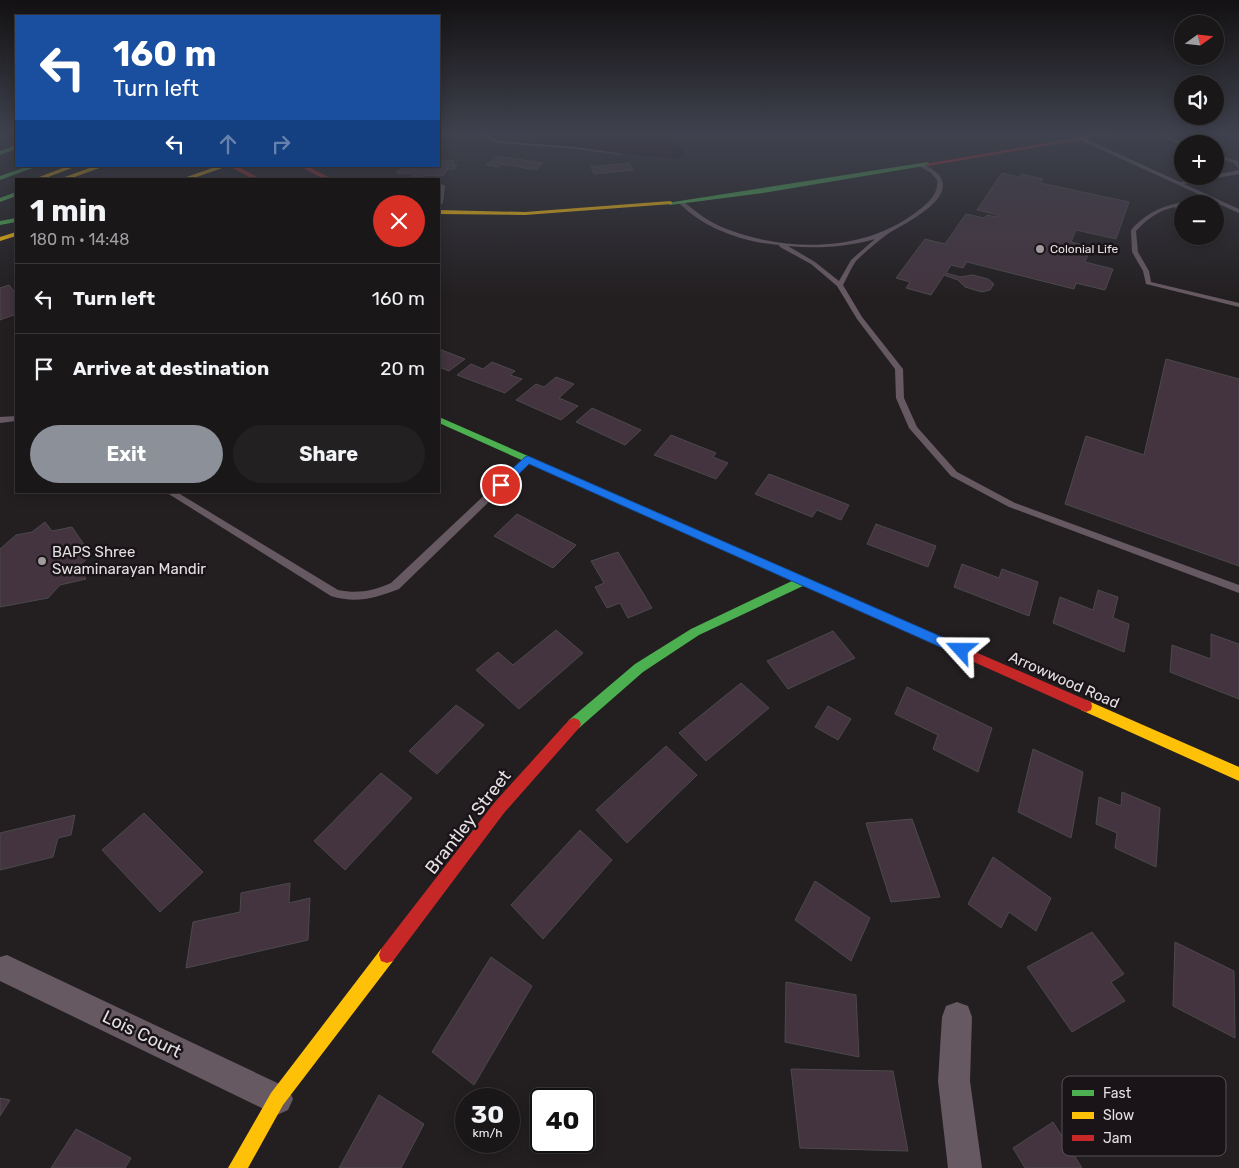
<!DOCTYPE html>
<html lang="en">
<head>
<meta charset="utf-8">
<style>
  body { margin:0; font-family:Rubik,sans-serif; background:#232022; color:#f1f3f6; height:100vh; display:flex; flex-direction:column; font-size:19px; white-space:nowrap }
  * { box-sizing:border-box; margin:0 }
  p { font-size:16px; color:#9f9fa2 }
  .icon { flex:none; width:28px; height:28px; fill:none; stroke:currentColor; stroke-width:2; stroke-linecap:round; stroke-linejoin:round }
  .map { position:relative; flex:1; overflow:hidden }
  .panel { position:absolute; left:15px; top:178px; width:425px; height:315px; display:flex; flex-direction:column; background:#1a1719; border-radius:0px; box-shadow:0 2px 12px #0003,0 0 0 1px #383638 }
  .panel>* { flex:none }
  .hud { position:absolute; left:15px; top:15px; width:425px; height:152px; border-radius:0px; box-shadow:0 2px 12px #0003,0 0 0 1px #383638; background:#1a4fa0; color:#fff; overflow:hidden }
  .needle { width:32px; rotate:75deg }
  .fabs { position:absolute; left:1174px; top:15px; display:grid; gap:10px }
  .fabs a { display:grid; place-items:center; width:50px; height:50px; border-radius:50%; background:#1a1719; box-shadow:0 2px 12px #0003,0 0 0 1px #383638; font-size:25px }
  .speed { position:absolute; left:455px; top:1088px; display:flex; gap:10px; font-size:25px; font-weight:700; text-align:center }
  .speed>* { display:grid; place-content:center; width:65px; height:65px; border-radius:50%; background:#1a1719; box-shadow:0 2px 12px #0003,0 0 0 1px #383638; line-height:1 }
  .speed small { font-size:12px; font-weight:400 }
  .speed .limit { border:2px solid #111; border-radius:8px; background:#fff; color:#111 }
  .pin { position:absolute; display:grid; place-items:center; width:42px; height:42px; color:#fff; margin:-21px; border:2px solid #fff; border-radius:50%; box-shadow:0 1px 5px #0007 }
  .me { position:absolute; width:55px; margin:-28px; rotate:294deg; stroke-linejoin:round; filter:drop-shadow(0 0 4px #0008) }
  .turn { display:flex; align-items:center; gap:18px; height:105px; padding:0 15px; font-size:22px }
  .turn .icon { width:65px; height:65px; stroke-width:2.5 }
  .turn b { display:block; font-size:35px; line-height:42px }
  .lanes { display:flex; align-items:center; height:48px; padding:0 15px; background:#0003; justify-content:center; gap:25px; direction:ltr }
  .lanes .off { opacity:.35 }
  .round { display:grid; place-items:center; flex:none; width:52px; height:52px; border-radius:26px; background:#232022 }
  .overview { display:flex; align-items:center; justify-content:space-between; height:85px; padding:0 15px }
  h1 { font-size:30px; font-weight:700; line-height:38px }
  .action { display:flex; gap:10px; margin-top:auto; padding:10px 15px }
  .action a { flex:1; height:58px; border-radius:30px; background:#8c9099; color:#fff; font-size:20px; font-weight:700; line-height:58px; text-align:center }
  .action a+a { background:#232022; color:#f1f3f6 }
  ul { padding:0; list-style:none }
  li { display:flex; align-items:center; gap:15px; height:70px; padding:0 15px; border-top:1px solid #383638 }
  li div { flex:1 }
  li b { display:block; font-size:19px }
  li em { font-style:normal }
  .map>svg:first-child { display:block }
  .water { fill:#21041b }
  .building { fill:#43343f; stroke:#4c494b }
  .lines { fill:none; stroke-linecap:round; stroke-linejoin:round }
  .lane { fill:#675962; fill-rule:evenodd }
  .street { fill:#675962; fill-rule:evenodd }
  .fast { fill:#4caf50; fill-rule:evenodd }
  .slow { fill:#ffc107; fill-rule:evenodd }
  .jam { fill:#c62828; fill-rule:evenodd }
  .route { fill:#1a73e8; stroke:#114b97 }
  .poi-dot { fill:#a09c9e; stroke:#1a1418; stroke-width:2 }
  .labels { text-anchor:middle; stroke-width:5; stroke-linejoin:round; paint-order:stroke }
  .far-poi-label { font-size:12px; fill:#e4e0e2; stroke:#1a1418; text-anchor:start }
  .poi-label { font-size:15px; fill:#e4e0e2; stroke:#1a1418; text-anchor:start }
  .street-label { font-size:15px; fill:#e4e0e2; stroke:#1a1418 }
  .near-street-label { font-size:18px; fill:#e4e0e2; stroke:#1a1418 }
  .key { fill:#1a1418; stroke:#575155; stroke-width:1 }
  .key-label { font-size:14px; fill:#e4e0e2 }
</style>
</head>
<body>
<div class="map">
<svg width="1239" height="1168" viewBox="0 0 1239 1168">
  <rect width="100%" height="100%" fill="#231f21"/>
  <path class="water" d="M538 132H654L683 150 686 154 678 158 659 157 516 142Z"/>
  <path class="building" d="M497 156 543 163 536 170 501 164 498 167 486 165Z
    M439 160 455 161 452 164 457 165 454 169H448L443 176 425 175 422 179H409L413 174 396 173 403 166H439Z
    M629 163 634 170 594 174 591 167Z
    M1002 173 1019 177 1021 174 1043 179 1040 183 1129 202 1116 239 1076 230 1071 242 1091 247 1085 262 1113 269 1105 290 1076 283 1074 289 967 262 963 268 951 265 946 273 960 277 973 275 988 279 994 284 990 290 982 292 965 287 958 280 944 275 931 295 906 288 910 282 896 278 925 239 945 244 966 214 984 218 987 215 997 217 998 215 977 210Z
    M9 285 16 294V314L0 320V288Z
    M439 349 465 359 449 371 439 367Z
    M1166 359 1239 379V566L1065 504 1086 436 1144 455Z
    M492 362 515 371 510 375 522 379 505 393 457 375 471 364 483 369Z
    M556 377 574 384 559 398 578 406 561 420 516 400 536 384 544 387Z
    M592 408 641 430 625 445 576 422Z
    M671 435 716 453 713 457 728 463 716 479 654 455Z
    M769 474 849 505 841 520 817 510 812 517 755 494Z
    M517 514 576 545 553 568 494 536Z
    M45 522 52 531 72 527 91 555 78 567 86 579 60 585 48 598 0 607V549L16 535 32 532Z
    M876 524 936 546 928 567 867 544Z
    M618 552 652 608 628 618 620 603 607 608 595 587 604 583 591 561Z
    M962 564 999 578 1002 569 1038 582 1029 616 954 587Z
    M1098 590 1118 597 1113 618 1129 624 1124 652 1053 623 1060 597 1093 610Z
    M556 630 583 653 519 709 476 670 498 652 513 665Z
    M833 631 855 658 788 689 767 661Z
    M1211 634 1239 644V699L1170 672 1172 645 1211 659Z
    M741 683 769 708 706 761 679 733Z
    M907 687 992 728 978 772 933 749 938 735 895 714Z
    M456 705 484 725 437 774 409 751Z
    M828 706 851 719 838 740 815 727Z
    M666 746 697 775 627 843 596 810Z
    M1033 749 1083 772 1071 838 1018 812Z
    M381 773 412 798 345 870 314 841Z
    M1122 792 1160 808 1156 867 1115 848 1117 833 1096 824 1099 797 1121 806Z
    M144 813 203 872 160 912 102 850Z
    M75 815 71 835 58 838 53 857 0 870V833Z
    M912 819 940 897 891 902 866 823Z
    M580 830 612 860 543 939 511 905Z
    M993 857 1051 898 1036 931 1009 912 1001 928 968 904Z
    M815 881 870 918 851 961 795 920Z
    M290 883 289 903 310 898 308 940 186 968 193 922 240 912 241 893Z
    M1092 932 1124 974 1111 982 1125 1001 1072 1032 1027 967Z
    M1175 942 1234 971 1235 1038 1173 1006Z
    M491 957 532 986 474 1085 432 1052Z
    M786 982 856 995 859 1057 785 1042Z
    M791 1069 893 1071 908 1151 800 1148Z
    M379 1095 424 1124 401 1168H339Z
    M0 1098 10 1100 0 1116Z
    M1053 1122 1082 1168H1025L1013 1148Z
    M76 1129 131 1158 125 1168H51Z"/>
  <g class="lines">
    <path class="lane" d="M478 132H483L498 141 576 147 623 154 621 155 576 149 497 143Z
      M1152 132H1158L1186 144 1182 145Z
      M1080 138H1084L1180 182 1239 170V174L1184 184 1239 209V213L1212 201 1182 204 1180 206 1182 211V219L1179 217 1175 207C1159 210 1147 219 1136 231L1138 252 1149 271 1151 282 1239 303V307L1146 284 1143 271 1132 252 1131 230C1153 205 1176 203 1207 198L1080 140Z
      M1215 154 1238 161 1239 169 1234 163 1215 157Z
      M919 164C926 164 934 170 939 175 958 199 903 224 889 233 878 241 865 252 856 261 851 268 847 278 843 285L862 317 903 369 904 398 917 427 957 472 1015 503 1239 585V593L1009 507 951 476 909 428 896 398 895 369 857 319 837 286 811 264 780 247 779 245C743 242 704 229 678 202L683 201C696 212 709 222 724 228 784 252 862 253 915 213 926 205 939 195 937 180L931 173 919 166ZM875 239 851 260 839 281 815 262 788 246C817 249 847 247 875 239Z
      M442 184 445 186 443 203 440 205 439 186Z
      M16 416V421L0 423V417Z
      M528 456 532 459 531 461 399 589C375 598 356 604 331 596L164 491H175L338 590C358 594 373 591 391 583L525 457Z"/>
    <path class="street" d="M7 955 288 1088 293 1099 288 1110 277 1115 266 1110 0 981V957Z
      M957 1002 968 1006 972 1017 970 1081 982 1168H948L938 1081 942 1017 946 1006Z"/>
    <path class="fast" d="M16 145V149L0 155V151Z
      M928 162 930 165 763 193 670 205 667 203Z
      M29 166H38L0 180V176Z
      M16 192V196L0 202V198Z
      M16 218V222L0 225V221Z
      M439 417 807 578 836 591 838 594 836 597 832 598 803 586 699 635 643 672 579 728 574 730 569 728 567 724 569 720 635 664 691 629 792 581 439 423Z"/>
    <path class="slow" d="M68 166H77L43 179H34Z
      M95 166H105L69 179H59Z
      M218 166H228L191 179H181Z
      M670 201 672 202V204L525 215 439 214V210L525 212Z
      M16 232V236L0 241V237Z
      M1086 700 1239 767V781L1081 710 1080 706 1081 702Z
      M387 947 393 949 395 955 393 961 283 1105 248 1168H228L271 1093 381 949Z"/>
    <path class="jam" d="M1111 132H1124L928 166 925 164Z
      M229 166H237L261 179H253Z
      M299 166H307L332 179H324Z
      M832 590 1091 702 1092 706 1091 710 1086 712 1081 710 828 597 826 594 828 591Z
      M574 718 579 720 581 724 579 728 504 813 393 961 387 963 381 961 379 955 381 949 494 803 569 720Z"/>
  </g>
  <linearGradient id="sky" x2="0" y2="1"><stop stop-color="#131112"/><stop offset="0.45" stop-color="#3f424e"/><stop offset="1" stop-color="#3f424e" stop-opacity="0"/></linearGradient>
  <rect width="1239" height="296" fill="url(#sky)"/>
  <path class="route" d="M528 456 965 647 967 650 965 654 961 656 956 654 529 464 505 487H497V483L525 457Z"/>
  <g class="poi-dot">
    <circle cx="1040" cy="249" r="5"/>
    <circle cx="42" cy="561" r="5"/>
  </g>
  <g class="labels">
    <g class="far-poi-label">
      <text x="1050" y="253">Colonial Life</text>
    </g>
    <g class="poi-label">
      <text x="52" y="557">BAPS Shree<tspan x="52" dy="17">Swaminarayan Mandir</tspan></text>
    </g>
    <g class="street-label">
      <text transform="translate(1064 680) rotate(24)" y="5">Arrowwood Road</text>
    </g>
    <g class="near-street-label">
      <text transform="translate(468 822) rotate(-52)" y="6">Brantley Street</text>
      <text transform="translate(142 1034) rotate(26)" y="6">Lois Court</text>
    </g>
  </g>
  <rect x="1062" y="1076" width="164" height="80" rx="8" class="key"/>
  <rect x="1072" y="1090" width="22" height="6" fill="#4caf50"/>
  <rect x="1072" y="1112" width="22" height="7" fill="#ffc107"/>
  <rect x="1072" y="1135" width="22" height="6" fill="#c62828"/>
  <g class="key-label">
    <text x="1103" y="1098">Fast</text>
    <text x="1103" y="1120">Slow</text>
    <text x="1103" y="1143">Jam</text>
  </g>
</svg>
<div class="fabs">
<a><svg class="needle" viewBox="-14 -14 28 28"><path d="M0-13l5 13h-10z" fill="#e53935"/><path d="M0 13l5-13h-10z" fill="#9f9fa2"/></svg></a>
<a><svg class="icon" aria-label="sound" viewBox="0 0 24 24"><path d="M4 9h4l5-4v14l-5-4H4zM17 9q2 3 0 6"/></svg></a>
<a>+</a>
<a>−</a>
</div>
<div class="speed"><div>30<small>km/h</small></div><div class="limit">40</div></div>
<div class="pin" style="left:501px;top:485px;background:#d93025"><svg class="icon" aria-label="arrive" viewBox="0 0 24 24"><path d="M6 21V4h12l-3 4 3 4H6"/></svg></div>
<svg class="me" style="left:961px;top:650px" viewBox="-20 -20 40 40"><path d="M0-17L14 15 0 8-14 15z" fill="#1a73e8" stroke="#fff" stroke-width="4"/></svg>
<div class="hud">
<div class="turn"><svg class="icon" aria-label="left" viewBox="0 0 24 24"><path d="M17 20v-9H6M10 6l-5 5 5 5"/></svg><div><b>160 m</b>Turn left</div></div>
<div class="lanes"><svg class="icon" aria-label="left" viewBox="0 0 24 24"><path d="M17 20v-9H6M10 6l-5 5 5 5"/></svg><svg class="icon off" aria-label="ahead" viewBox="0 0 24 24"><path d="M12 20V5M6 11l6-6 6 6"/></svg><svg class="icon off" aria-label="right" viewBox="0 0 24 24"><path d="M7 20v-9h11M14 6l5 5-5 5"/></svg></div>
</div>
<section class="panel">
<div class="overview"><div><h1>1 min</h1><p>180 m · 14:48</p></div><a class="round" style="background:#d93025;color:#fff"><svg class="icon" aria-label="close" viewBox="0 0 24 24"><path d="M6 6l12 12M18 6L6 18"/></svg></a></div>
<ul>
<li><svg class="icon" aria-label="left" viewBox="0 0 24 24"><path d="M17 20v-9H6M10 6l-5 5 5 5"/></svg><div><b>Turn left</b></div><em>160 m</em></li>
<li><svg class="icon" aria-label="arrive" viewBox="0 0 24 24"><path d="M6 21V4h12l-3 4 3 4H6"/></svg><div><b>Arrive at destination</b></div><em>20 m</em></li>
</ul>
<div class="action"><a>Exit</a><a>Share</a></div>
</section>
</div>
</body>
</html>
